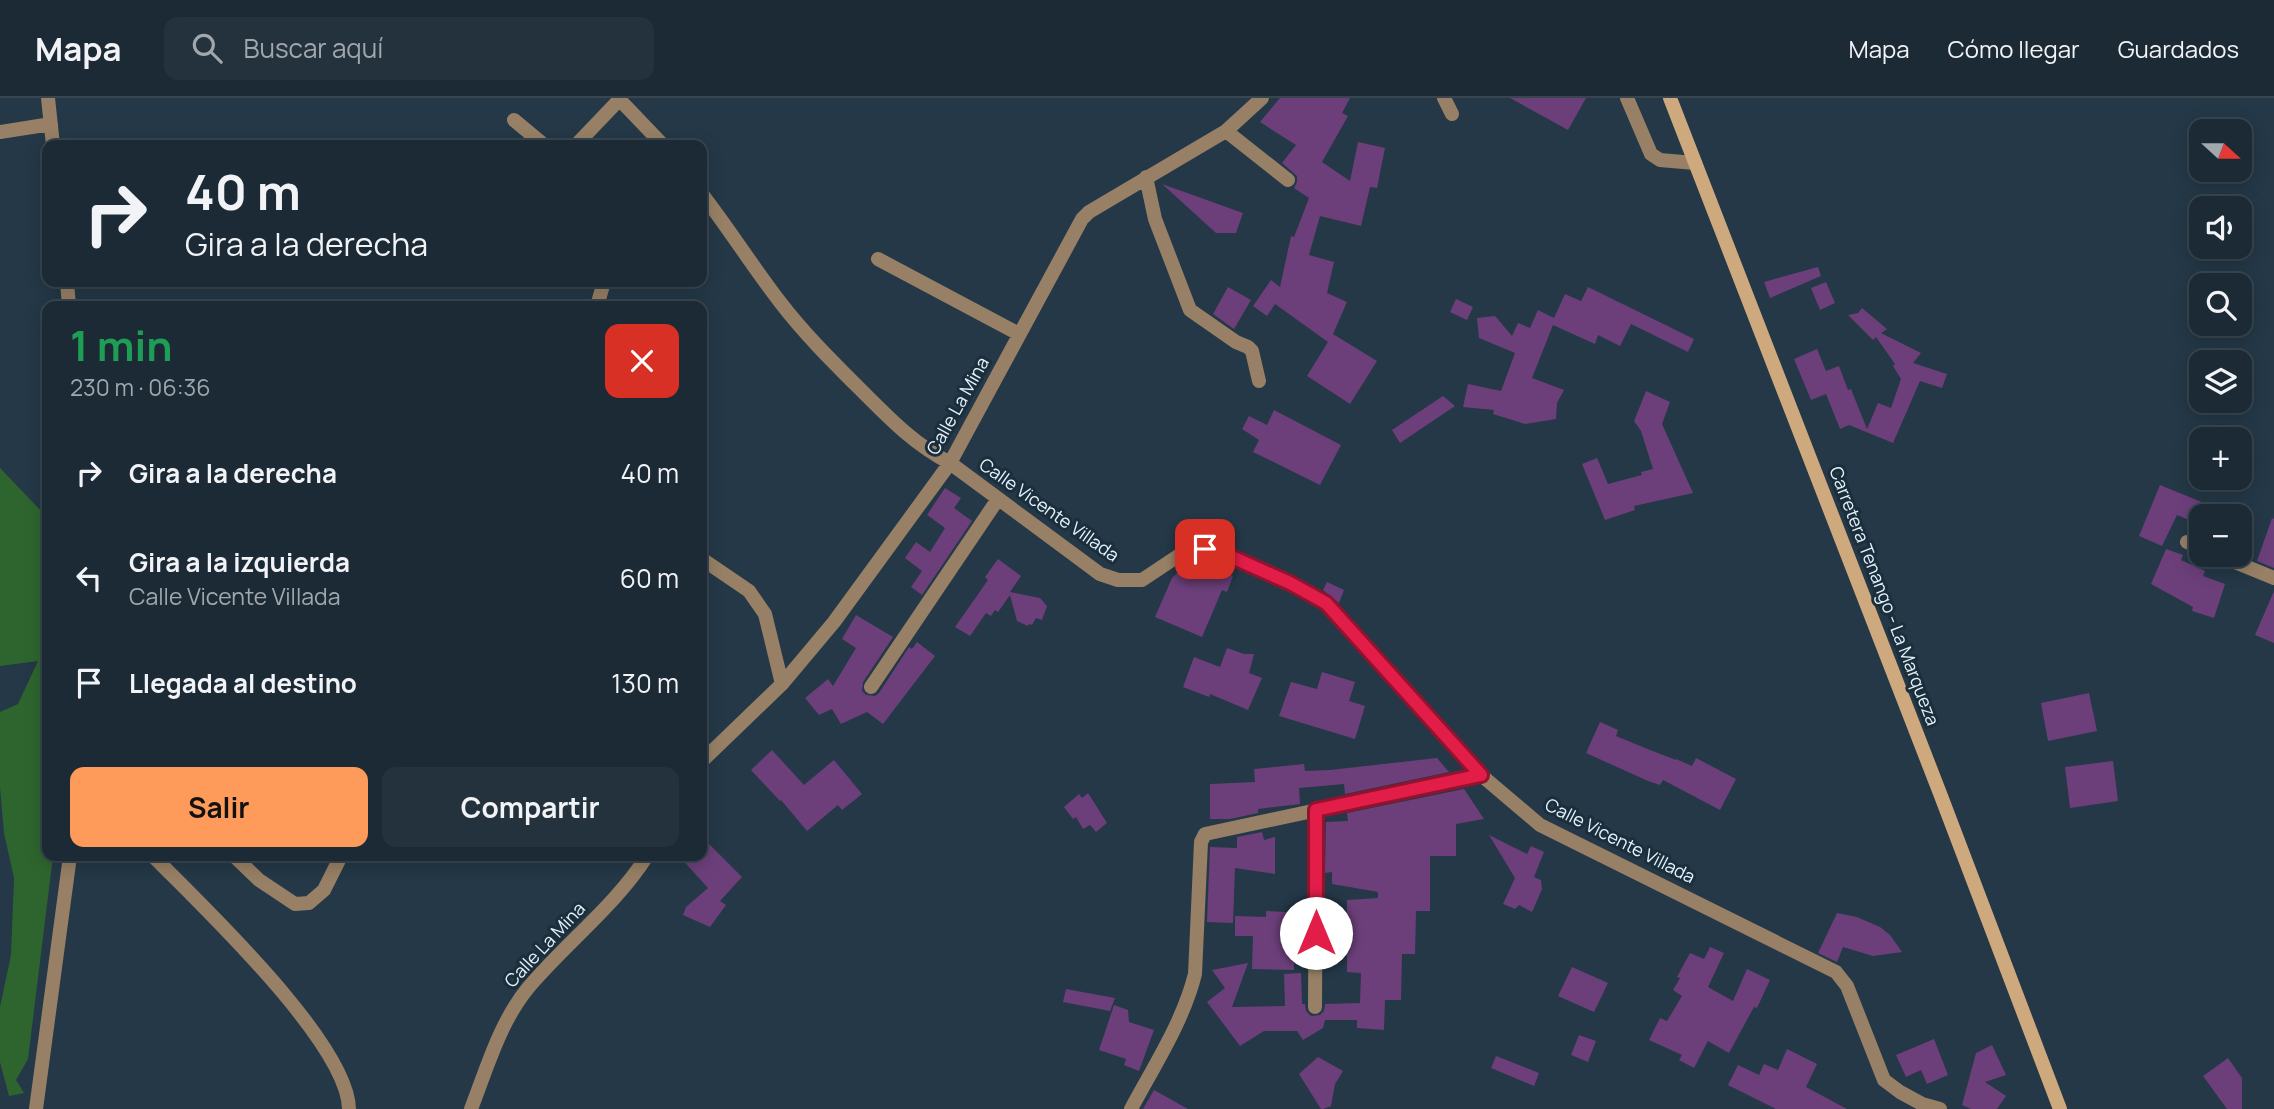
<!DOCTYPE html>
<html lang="es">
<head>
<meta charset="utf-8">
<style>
  body { margin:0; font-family:Manrope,sans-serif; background:#24323d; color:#f1f3f6; height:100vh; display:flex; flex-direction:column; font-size:26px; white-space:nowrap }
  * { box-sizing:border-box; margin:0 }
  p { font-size:23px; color:#a0a7ad }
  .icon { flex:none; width:38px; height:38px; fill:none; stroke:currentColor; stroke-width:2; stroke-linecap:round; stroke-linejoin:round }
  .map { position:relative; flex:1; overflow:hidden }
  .details { position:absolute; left:42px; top:203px; width:665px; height:560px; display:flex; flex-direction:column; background:#1b2a35; border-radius:14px; box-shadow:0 4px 18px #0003,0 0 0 2px #394650 }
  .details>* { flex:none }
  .banner { position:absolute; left:42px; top:42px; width:665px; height:147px; border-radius:14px; box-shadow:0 4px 18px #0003,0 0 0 2px #394650; background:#1b2a35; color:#f1f3f6; overflow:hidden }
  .needle { width:46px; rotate:111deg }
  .tools { position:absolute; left:2189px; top:21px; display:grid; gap:14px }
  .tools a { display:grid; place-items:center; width:63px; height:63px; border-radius:14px; background:#1b2a35; box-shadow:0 4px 18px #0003,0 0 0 2px #394650; font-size:35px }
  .pin { position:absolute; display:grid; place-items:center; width:60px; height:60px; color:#fff; margin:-30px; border-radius:14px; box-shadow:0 4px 10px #0006 }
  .me { position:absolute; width:77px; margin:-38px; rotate:0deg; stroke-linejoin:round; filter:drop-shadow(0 0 5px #0008) }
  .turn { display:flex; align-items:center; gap:24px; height:147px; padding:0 28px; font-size:32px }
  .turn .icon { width:91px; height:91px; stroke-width:2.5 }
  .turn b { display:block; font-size:49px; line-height:60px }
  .round { display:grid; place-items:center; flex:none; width:74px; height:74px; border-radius:14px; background:#24323d }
  .overview { display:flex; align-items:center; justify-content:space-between; height:119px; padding:0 28px }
  h1 { font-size:42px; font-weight:700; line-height:52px; color:#1e9e55 }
  .primary-button { display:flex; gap:14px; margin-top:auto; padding:14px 28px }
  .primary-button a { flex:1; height:80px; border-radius:14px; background:#ff9b5a; color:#111; font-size:28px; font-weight:700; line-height:80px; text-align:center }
  .primary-button a+a { background:#24323d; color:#f1f3f6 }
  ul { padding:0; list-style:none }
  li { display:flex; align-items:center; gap:21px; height:105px; padding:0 28px }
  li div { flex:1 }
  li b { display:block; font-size:26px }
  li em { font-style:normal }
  header { display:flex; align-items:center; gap:42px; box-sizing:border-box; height:98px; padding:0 35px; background:#1b2a35; border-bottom:2px solid #394650 }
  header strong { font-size:33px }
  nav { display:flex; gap:38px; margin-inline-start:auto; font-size:24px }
  .search { width:490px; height:63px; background:#24323d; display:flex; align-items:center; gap:18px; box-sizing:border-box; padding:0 24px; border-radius:14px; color:#a0a7ad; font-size:26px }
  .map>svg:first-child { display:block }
  .green { fill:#2e652e }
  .building { fill:#6c3f7a }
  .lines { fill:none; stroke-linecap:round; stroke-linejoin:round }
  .minor { stroke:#978065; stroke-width:14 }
  .secondary { stroke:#cfa97e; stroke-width:14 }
  .route-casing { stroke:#92132f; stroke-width:18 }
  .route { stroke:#e11d48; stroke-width:12 }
  .labels { text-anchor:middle; stroke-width:6; stroke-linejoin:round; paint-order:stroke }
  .street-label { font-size:18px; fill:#e5f2fb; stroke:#1a2e3c }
</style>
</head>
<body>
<header>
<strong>Mapa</strong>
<div class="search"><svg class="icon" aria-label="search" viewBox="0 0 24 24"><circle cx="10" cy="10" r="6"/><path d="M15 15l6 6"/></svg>Buscar aquí</div>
<nav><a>Mapa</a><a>Cómo llegar</a><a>Guardados</a></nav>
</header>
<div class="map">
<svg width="2274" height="1011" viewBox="0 0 2274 1011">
  <rect width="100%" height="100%" fill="#243847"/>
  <path class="green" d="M0 370 47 419V693L44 696 43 719 47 724V758H53L28 961 16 982 24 995 9 998 0 964V909L11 857 14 780 4 735 0 689V614L18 606 38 563 0 568Z"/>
  <path class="building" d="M1280 0H1350L1342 15 1348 18 1322 64 1350 83 1358 44 1385 50 1377 90 1370 89 1361 128 1320 118 1309 157 1334 164 1327 195 1347 204 1333 236 1377 263 1350 306 1307 278 1328 244 1275 206 1267 218 1253 208 1271 182 1280 189 1291 138 1294 139 1309 100 1294 90 1297 84V78L1282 65 1296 47 1260 24Z
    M1510 0H1586L1568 32Z
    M1162 86 1243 115 1236 135H1216Z
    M1818 169 1821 178 1770 200 1764 184Z
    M1826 184 1835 205 1820 212 1811 190Z
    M1228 189 1251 202 1234 231 1213 216Z
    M1588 189 1694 241 1688 254 1631 226 1620 248 1598 237 1595 246 1553 227 1532 280 1564 292 1557 305 1556 321 1525 326 1493 316 1494 312 1463 309 1468 286 1501 293 1515 255 1479 240 1477 220 1495 218 1512 238 1518 225 1530 230 1538 212 1554 220 1565 196 1581 203Z
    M1456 201 1473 209 1467 222 1450 214Z
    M1862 210 1887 231 1881 235 1921 255 1913 265 1947 276 1942 290 1920 283 1893 345 1849 327 1840 331 1826 296 1811 302 1794 261 1817 251 1826 273 1839 268 1848 292 1851 291 1867 331 1878 305 1891 310 1901 281 1893 268 1895 266 1876 239 1873 242 1848 217 1858 215Z
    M1646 293 1670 304 1662 326 1693 395 1634 408 1635 412 1605 422 1582 366 1597 360 1608 386 1642 377 1641 374 1653 371 1641 333 1634 323Z
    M1443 298 1455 308 1400 345 1392 332Z
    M1274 312 1341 347 1320 387 1253 354 1259 342 1242 331 1249 318 1267 327Z
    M2160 387 2204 405 2196 425 2177 417 2162 448 2139 438Z
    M945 390 961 400 954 410 972 423 922 497 911 489 922 473 905 460 916 444 930 454 945 430 927 417Z
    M2272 420 2274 421V470L2257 463Z
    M2166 451 2183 457 2181 462 2205 473 2203 478 2225 486 2214 520 2192 513 2193 509 2151 486Z
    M998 461 1021 478 1010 494 1040 500 1047 508 1042 522 1036 520 1032 527 1029 526 1028 528 1017 523 1010 497 998 514 995 512 991 518 986 515 970 538 955 529 988 482 985 479Z
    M1195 466 1218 476 1219 473 1233 478 1227 494 1222 492 1202 539 1155 519 1172 480 1181 471Z
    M1327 484 1344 492 1339 505 1323 492Z
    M2274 493V545L2255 537Z
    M856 517 893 539 863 584 862 593 866 597 875 598 879 595 909 549 912 551 917 544 935 558 883 626 867 614 841 626 832 611 819 617 805 600 828 581 833 588 856 550 842 541Z
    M1227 550 1244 556H1254L1249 575 1262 580 1248 612 1210 596 1209 599 1183 589 1194 559 1220 569Z
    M1322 574 1355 584 1349 603 1365 608 1355 641 1279 618 1291 584 1317 591Z
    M2089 595 2097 633 2048 643 2041 605Z
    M1600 624 1618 632 1616 638 1650 652 1676 662V661L1692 668 1696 660 1736 681 1720 712 1663 682 1660 687 1648 683 1586 655Z
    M772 652 804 687 834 662 862 696 842 712 838 707 807 733 781 702 780 703 751 672Z
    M1437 660 1449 674 1345 696 1344 686 1299 690 1300 706 1258 711V715L1230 721H1210V686L1255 684 1254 671 1304 666 1305 673 1330 672Z
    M2113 663 2118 703 2070 710 2065 669Z
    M1464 691 1484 721 1456 726V758H1430V813H1416L1415 856H1402L1401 902H1385L1384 932 1357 930V922H1325L1323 930 1303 942 1297 933H1264L1240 948 1207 904 1225 890 1212 872 1248 865 1232 909 1285 908 1284 876 1301 875 1302 906H1305L1306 913 1311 918 1320 917 1324 913 1325 906 1360 905 1361 875 1347 874V802L1378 800V794L1332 786V774L1325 775 1326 724 1348 723 1347 715Z
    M1088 695 1107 725 1096 734 1090 727 1083 731 1076 719 1073 721 1064 709 1079 696 1082 700Z
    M1262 734 1264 742 1275 739V776L1235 770 1233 825 1207 824 1210 749 1237 750V739Z
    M1489 737 1527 756 1531 748 1544 754 1534 779 1541 782 1542 791 1532 814 1519 807 1515 811 1503 806 1515 780Z
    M702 739 742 779 720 803 726 807 710 829 683 817 686 809 708 790 679 758H702Z
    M1266 813 1286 814 1287 819 1306 820 1305 842H1294V872L1252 871 1253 838H1235V818L1266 819Z
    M1837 815 1857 819 1880 829 1890 837 1902 854 1873 858 1843 849 1837 864 1818 855Z
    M1710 849 1724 855 1708 889 1733 903 1747 871 1770 882 1757 910 1754 909 1729 955 1708 943 1694 970 1679 962 1682 957 1649 942 1660 920 1667 923 1682 898 1673 892 1680 880 1677 879 1690 855 1704 861Z
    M1572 869 1608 885 1594 914 1558 898Z
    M1066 891 1115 900 1110 913 1063 904Z
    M1114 907 1128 912 1129 924 1154 932 1139 973 1124 967 1126 961 1099 952Z
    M1579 937 1596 943 1588 964 1571 957Z
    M1934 941 1948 977 1927 986 1921 972 1906 979 1896 957Z
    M1992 947 2006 977 1985 984 2006 998 1997 1011H1971L1962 1007 1976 955Z
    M1787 951 1817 966 1806 989 1847 1011H1776L1728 987 1738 967 1759 977 1764 966 1778 972Z
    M1496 958 1539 975 1534 988 1491 970Z
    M1318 959 1343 973 1335 986 1331 1008 1323 1011H1321L1299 976Z
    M2228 960 2242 980V1011H2227L2203 978Z
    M1154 992 1188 1011H1143Z"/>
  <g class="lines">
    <path class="minor" d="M48 0 53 47
      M618 0 663 47
      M1444 0 1452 16
      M1627 0 1651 56 1660 62 1695 65
      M514 22 544 47
      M1226 33 1288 82
      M0 34 51 26
      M576 47 620 1
      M1146 79 1155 121 1190 212 1236 244 1248 249 1252 253 1259 283
      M702 96C729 131 753 169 780 204 806 238 837 268 867 298 894 325 916 347 950 365L1100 476 1118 482H1142L1187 452 1205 451 1225 456 1290 485 1326 505 1481 677 1540 727 1836 874 1847 888 1884 982 1900 994 1922 1006 1940 1011
      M878 161 1019 236
      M67 184 69 208
      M597 208 604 184
      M2187 444 2202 450
      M2218 457 2274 480
      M702 461 749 493 765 516 782 586
      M871 589 998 401
      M702 663 782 586 834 524 950 365 1082 121 1089 114 1226 33 1262 0
      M153 758C202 808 348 945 349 1011
      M234 758 259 782 295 806 309 805 324 792 341 758
      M1315 909 1316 712
      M36 1011 70 758
      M471 1011C487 970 500 924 528 890 567 844 615 808 647 758
      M1131 1011C1154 968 1183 924 1195 876L1201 744 1205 736 1481 677"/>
    <path class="secondary" d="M1670 0 1941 698 2060 1011"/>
  </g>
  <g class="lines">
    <defs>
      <path id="route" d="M1205 451 1225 456 1290 485 1326 505 1481 677 1316 712V835"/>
    </defs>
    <use href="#route" class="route-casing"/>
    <use href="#route" class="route"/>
  </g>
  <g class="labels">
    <g class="street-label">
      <text transform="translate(958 308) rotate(-61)" y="6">Calle La Mina</text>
      <text transform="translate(1049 412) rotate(35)" y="6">Calle Vicente Villada</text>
      <text transform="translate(1884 498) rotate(69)" y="6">Carretera Tenango - La Marqueza</text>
      <text transform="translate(1620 743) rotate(27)" y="6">Calle Vicente Villada</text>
      <text transform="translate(545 847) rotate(-47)" y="6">Calle La Mina</text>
    </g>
  </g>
</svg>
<div class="tools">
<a><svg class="needle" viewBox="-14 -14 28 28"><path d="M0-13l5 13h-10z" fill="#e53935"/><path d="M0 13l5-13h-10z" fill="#a0a7ad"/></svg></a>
<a><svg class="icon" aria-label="sound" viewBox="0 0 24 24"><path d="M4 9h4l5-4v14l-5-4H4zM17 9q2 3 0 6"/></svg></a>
<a><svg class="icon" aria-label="search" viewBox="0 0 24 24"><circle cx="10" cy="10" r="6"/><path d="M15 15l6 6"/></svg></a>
<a><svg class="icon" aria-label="layers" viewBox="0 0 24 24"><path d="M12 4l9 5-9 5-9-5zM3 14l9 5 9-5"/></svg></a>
<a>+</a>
<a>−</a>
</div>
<div class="pin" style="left:1205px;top:451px;background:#d93025"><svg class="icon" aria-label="arrive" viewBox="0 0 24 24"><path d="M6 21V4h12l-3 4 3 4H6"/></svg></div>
<svg class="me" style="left:1316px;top:835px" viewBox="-20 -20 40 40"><circle r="19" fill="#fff"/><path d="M0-13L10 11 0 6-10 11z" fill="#e11d48"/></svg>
<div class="banner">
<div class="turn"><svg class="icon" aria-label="right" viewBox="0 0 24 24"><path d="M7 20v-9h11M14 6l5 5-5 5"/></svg><div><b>40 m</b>Gira a la derecha</div></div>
</div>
<section class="details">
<div class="overview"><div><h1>1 min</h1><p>230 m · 06:36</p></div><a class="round" style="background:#d93025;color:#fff"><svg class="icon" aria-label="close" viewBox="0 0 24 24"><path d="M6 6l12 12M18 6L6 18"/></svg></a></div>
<ul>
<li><svg class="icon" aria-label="right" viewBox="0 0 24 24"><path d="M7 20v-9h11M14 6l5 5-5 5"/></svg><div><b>Gira a la derecha</b></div><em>40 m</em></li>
<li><svg class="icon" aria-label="left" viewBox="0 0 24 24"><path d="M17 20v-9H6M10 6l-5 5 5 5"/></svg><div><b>Gira a la izquierda</b><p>Calle Vicente Villada</p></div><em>60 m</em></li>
<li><svg class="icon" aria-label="arrive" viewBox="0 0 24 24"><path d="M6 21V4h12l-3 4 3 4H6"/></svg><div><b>Llegada al destino</b></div><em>130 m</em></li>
</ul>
<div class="primary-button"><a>Salir</a><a>Compartir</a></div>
</section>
</div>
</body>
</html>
